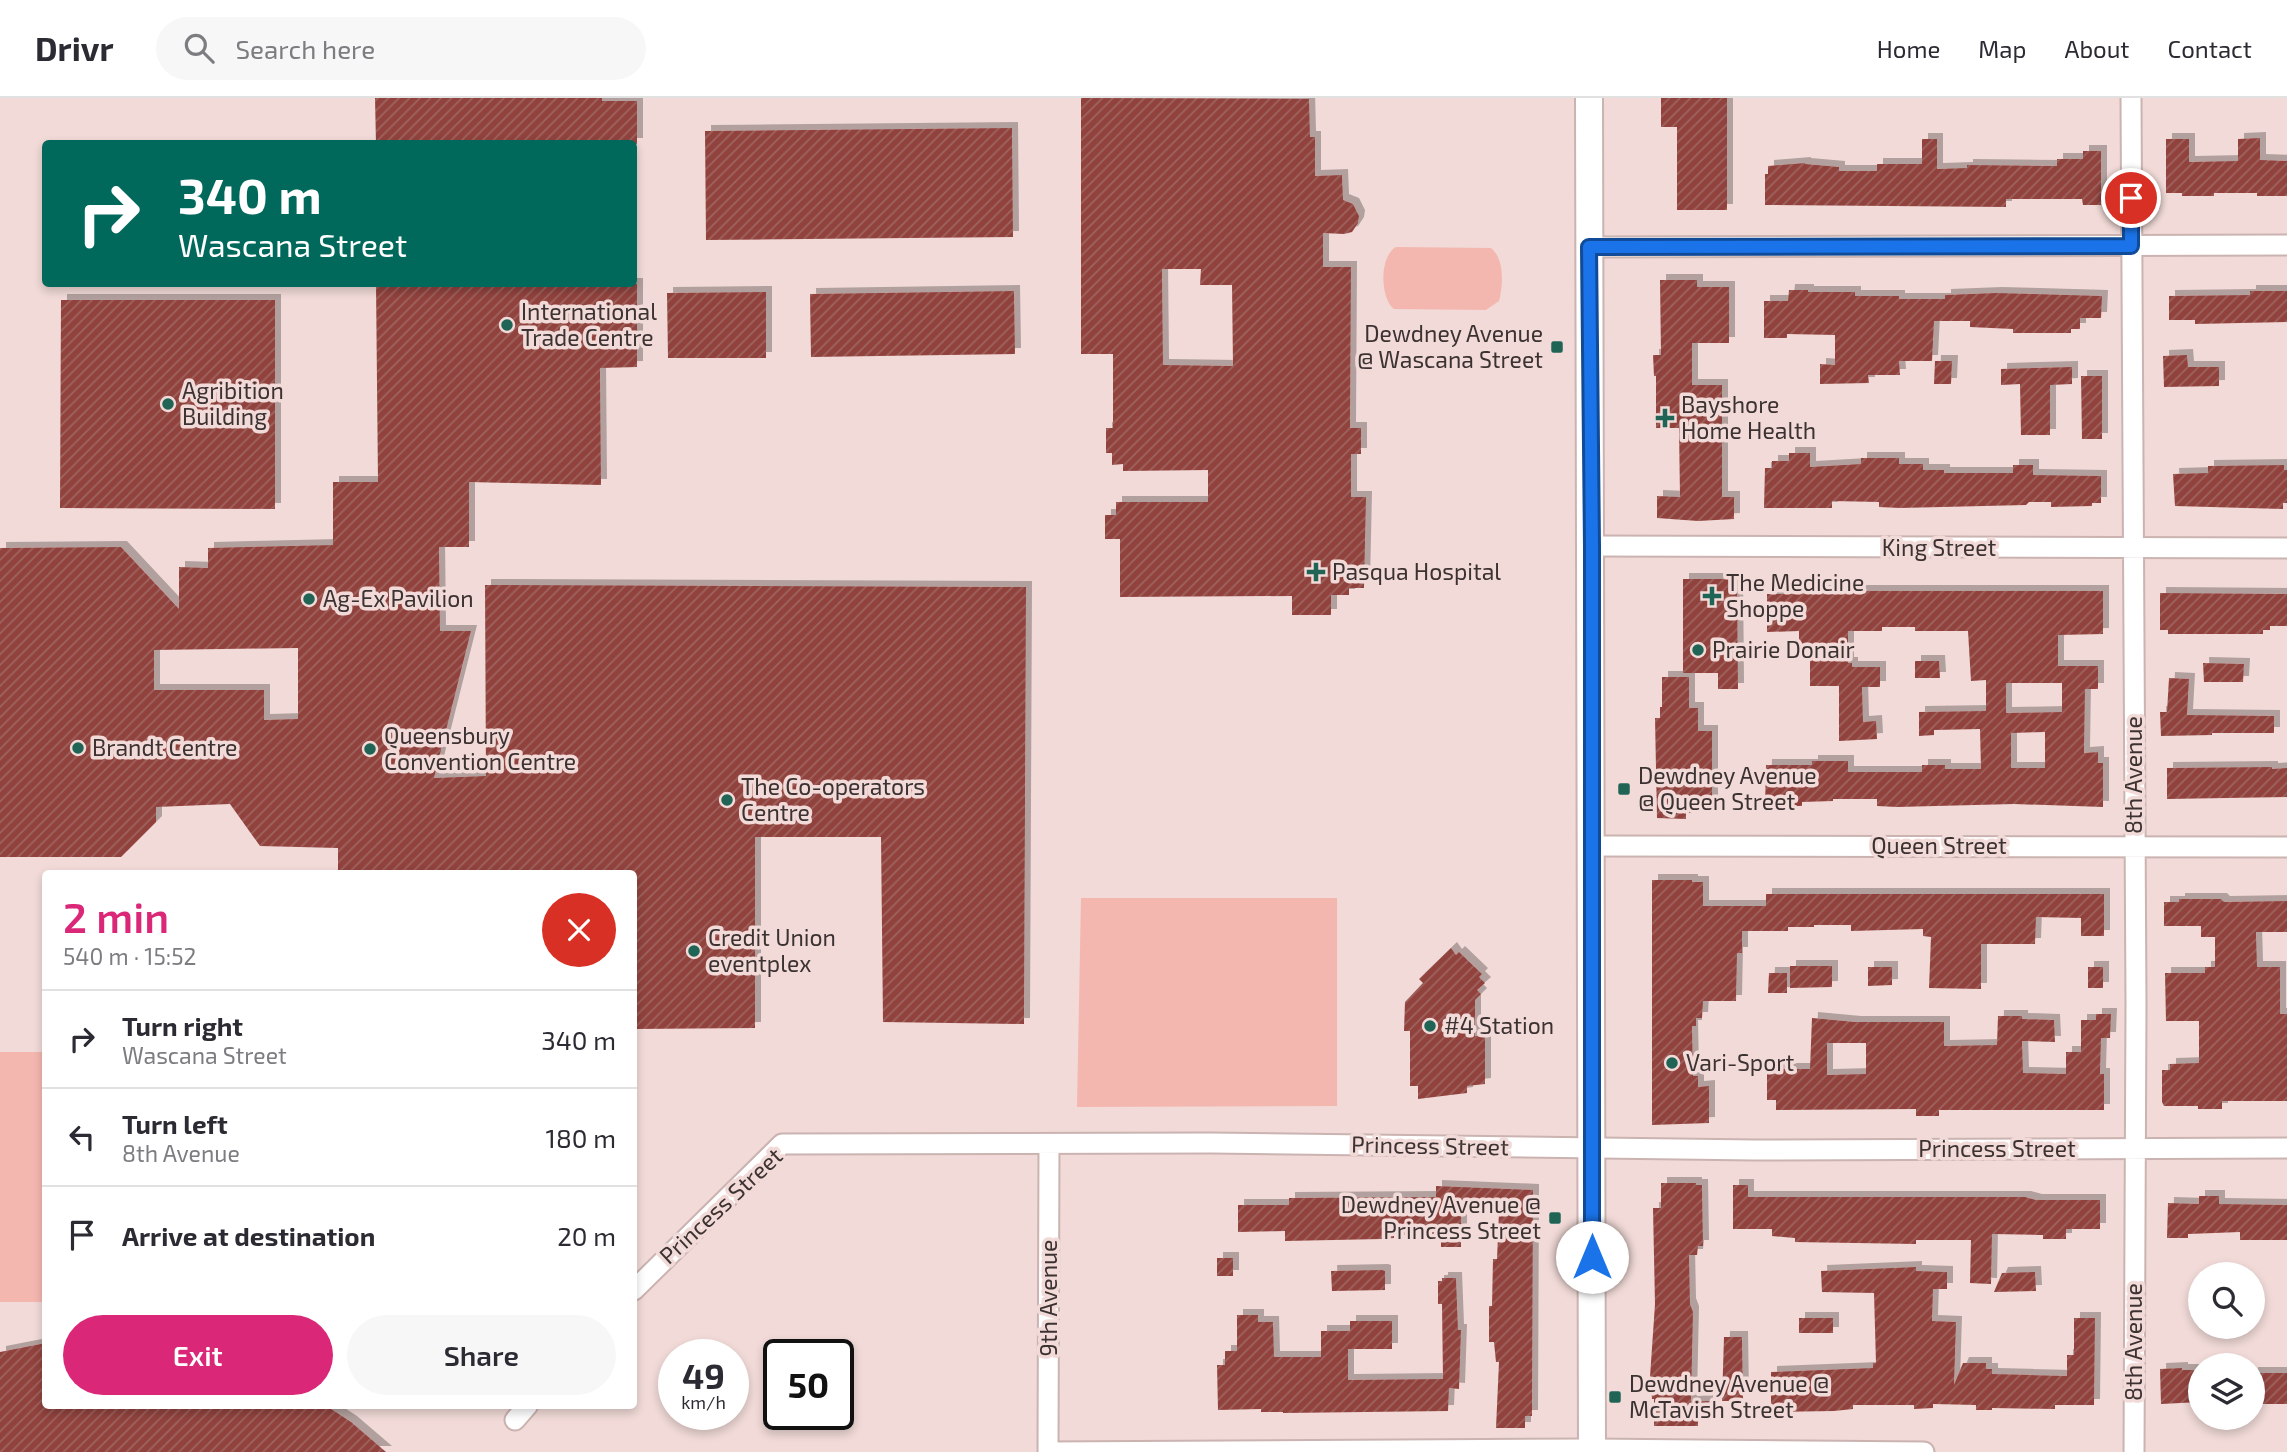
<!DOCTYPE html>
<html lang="en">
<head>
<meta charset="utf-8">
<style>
  body { margin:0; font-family:"Exo 2",sans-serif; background:#f7f7f7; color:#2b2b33; height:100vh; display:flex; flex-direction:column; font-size:26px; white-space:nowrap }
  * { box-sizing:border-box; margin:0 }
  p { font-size:23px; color:#7c7c81 }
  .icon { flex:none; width:38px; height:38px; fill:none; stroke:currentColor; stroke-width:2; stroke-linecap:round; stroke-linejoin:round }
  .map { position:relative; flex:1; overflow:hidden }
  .drawer { position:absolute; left:42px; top:772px; width:595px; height:539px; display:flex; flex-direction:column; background:#fff; border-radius:7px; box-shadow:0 4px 10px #0003 }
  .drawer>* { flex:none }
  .guide { position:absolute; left:42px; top:42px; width:595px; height:147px; border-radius:7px; box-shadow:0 4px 10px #0003; background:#00695c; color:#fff; overflow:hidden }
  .controls { position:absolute; left:2188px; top:1164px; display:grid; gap:14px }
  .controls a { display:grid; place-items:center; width:77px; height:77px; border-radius:50%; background:#fff; box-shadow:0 4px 10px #0003; font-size:35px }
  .speed { position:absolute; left:658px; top:1241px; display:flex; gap:14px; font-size:35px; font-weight:700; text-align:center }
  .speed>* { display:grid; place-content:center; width:91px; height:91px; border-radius:50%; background:#fff; box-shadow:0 4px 10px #0003; line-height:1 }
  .speed small { font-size:18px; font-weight:400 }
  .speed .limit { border:4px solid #111; border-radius:10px; background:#fff; color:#111 }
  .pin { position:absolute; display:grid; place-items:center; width:60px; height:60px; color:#fff; margin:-30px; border:4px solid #fff; border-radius:50%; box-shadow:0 2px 7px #0007 }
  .me { position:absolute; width:77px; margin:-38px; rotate:0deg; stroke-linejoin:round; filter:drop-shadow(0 0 5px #0008) }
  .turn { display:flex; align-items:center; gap:24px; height:147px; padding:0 21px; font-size:32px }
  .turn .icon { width:91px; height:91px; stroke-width:2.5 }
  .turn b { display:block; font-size:49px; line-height:60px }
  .round { display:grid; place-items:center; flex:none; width:74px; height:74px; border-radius:37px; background:#f7f7f7 }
  .head { display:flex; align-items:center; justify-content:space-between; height:119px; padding:0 21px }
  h1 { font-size:42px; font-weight:600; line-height:52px; color:#db2777 }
  .primary-button { display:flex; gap:14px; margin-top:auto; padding:14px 21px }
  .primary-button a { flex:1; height:80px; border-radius:42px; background:#db2777; color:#fff; font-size:28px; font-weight:600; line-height:80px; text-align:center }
  .primary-button a+a { background:#f7f7f7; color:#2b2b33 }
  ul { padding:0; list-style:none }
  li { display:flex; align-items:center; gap:21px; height:98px; padding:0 21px; border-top:2px solid #e1e1e2 }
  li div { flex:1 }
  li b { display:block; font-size:26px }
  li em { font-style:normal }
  header { display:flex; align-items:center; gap:42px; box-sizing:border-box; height:98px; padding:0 35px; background:#fff; border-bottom:2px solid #e1e1e2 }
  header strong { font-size:33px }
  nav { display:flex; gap:38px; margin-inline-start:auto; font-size:24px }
  .search { width:490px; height:63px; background:#f7f7f7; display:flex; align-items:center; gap:18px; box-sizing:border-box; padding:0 24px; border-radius:38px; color:#7c7c81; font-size:26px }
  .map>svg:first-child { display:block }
  .green { fill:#f4b7b0 }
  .building { fill:url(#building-hatch); fill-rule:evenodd; filter:url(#shadow) }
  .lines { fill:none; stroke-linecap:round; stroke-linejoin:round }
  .street-casing { stroke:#cab3b0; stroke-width:23 }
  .secondary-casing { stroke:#cab3b0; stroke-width:30 }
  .street { stroke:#fff; stroke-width:19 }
  .secondary { stroke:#fff; stroke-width:26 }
  .route-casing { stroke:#114b97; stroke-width:18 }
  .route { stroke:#1a73e8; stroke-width:12 }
  .poi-dot { fill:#206456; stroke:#f1dad7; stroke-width:2.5 }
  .labels { text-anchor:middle; stroke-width:7; stroke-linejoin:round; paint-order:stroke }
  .poi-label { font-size:23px; fill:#3b3231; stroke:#f1dad7; text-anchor:start }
  .street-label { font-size:23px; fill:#3b3231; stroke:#f1dad7 }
</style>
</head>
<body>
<header>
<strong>Drivr</strong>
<div class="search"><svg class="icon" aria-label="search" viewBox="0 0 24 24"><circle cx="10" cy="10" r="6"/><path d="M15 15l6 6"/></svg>Search here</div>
<nav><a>Home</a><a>Map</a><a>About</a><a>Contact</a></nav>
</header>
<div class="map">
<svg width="2287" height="1354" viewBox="0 0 2287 1354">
  <defs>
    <pattern id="building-hatch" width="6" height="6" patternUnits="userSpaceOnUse" patternTransform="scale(1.75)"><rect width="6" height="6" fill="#91433e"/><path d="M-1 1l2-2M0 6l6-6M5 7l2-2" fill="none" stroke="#9e635f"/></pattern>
    <filter id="shadow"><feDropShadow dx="6" dy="-6" stdDeviation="0" flood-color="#0004"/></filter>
  </defs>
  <rect width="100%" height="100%" fill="#f1dad7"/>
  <path class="green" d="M1396 149 1491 150C1505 161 1503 188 1499 203L1486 212 1394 211C1380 201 1379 158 1396 149Z
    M1081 800H1337V1008L1077 1009Z
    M0 954H45V1204H0Z"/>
  <path class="building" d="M375 0H602V3H637V46H376Z
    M1081 0 1309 1 1310 39H1315V78L1342 77 1343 102 1353 106 1359 118 1358 125 1352 134 1344 136 1323 135V169H1351L1350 330H1361V356H1351V399H1366L1364 490H1349V497H1331V517H1292V498L1120 499V441H1105V417H1116V404H1208V372L1123 373V366L1112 367V355H1106V330H1113V256H1081ZM1162 171H1201L1200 187H1232L1233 268 1163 267Z
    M1661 0H1727V112H1677V29H1661Z
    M1012 30 1013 139 706 142 705 33Z
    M2260 40V62L2287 63V98H2257V95H2214V98H2182V95H2166V41H2189V64L2238 63V41Z
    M1922 41H1937V71L1967 70V67L2057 68V61H2083V53H2101V107H2083L2082 101H2006V109L1765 107V76H1768V68L1805 65V66L1839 69V73H1877V66H1922Z
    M1660 182H1697V189H1729V245H1692V287H1722V399H1734V421L1698 423 1657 420V398L1680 399 1679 330H1656V278H1654L1653 257H1661Z
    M376 186H637V269L600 270 601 387 469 384V449H439L440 533H471L434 680 486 678 485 487 1026 489 1024 926 883 924 881 739H755V930L634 931V775H338V750L260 748 230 706 156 709V724L121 759H0V450L121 449 179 511V469L208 470V450L333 447V384H378ZM298 550V621L264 622V592H154V552Z
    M1789 192H1808V194H1855V198H1899V201H1945V197L1996 195 2102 198 2101 220H2080V231H2071V235H2013V231L1970 229V223H1934L1932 263H1899L1900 277H1868L1869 285 1820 286V266L1835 267V237L1787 236V240H1764V203H1788Z
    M1014 193 1015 256 811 259 810 196Z
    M2250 193H2287V224L2195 226V222H2169V198L2250 197Z
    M766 194V260H668L667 195Z
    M61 202H275V411L60 410Z
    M2187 257 2188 269H2219V288L2164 289 2163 258Z
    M1935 263H1952L1951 286H1934Z
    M2072 269V286L2050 287V337H2021L2020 286 2001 287V271Z
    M2081 278H2102V341H2082Z
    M1789 355H1810V369L1861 366V360H1899V366H1923V372H1944V375H2013V367H2033V377L2101 378V405H2092V408L2051 409V404H2029L2026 407 1900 410 1879 409V404L1832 403V410H1764L1765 370H1772V363H1789Z
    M2284 367V372H2287V405H2283V411L2175 408 2173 376 2208 375V368Z
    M1683 481H1737L1738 591H1718V575H1683Z
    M1798 493H2103V536L2058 537V568H2098V591H2085L2084 655 2098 654V665H2103V709L2014 706 1897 709 1877 708V701H1833V703L1802 704V708H1765L1766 667H1812V663H1848V674H1922V667H1945V671H1981L1980 631 1934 632V637L1919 638V614L1986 613V582L1971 583 1968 533H1915V529H1882V533H1848V565H1852V569H1880V589H1862L1863 624 1876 623 1877 641 1839 643V588H1810V549H1799V533L1767 534V496H1798ZM2006 585H2062V614L2006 615ZM2045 634V670H2011V635Z
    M2160 495 2287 496V528H2270V532H2263V536H2168V532H2160Z
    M1915 563H1939L1940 580H1915Z
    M2203 565 2244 566 2243 584H2204Z
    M1662 579H1689V610H1698V633H1712V703H1698V715H1686V721L1657 720 1655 620H1660V609H1662Z
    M2169 580 2189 581 2187 617 2274 618V635H2212V637L2161 638 2160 614H2167Z
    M2272 669V671L2287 670V699L2167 701V670Z
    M1652 782H1692V784H1703V808H1766V796H2104V838H2081V820L2036 819 2035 846H1981V891L1929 890 1931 839 1923 838V831L1851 833V827H1814V829H1788V833H1742V855H1737L1736 903H1703L1702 920H1696V928H1692L1693 978H1698V989L1709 988V1025L1652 1027Z
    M2179 801H2221L2224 804 2287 803V834H2256L2257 869H2280V916H2287V1003H2222V1011H2198V1008H2164L2162 1004V972H2170V966L2199 965V923H2166L2165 875H2205V869H2215V839H2201V828H2164V804H2179Z
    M1451 850 1456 857 1459 854 1482 876 1479 879 1485 885 1477 892 1481 896 1475 902V938H1485V986L1467 988V995L1418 1001V988H1410V933H1404L1405 904 1423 885 1419 881Z
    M1790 868H1832V889L1790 890Z
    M1868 869H1892V887L1868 888Z
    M2088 869H2103V890H2088Z
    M1769 875H1787V895H1768Z
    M2096 916H2111L2110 940H2101L2100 976H2104V1012H1939V1018H1916V1011L1776 1012V1002H1767V971H1810L1812 920 1855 924H1944V948L1997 947 1998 918H2022V921L2054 922 2055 944 2022 943 2023 975 2066 976V954H2081V922H2096ZM1827 945H1866V976L1827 977Z
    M1661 1085H1696V1087H1702L1703 1148H1698L1697 1157H1689L1690 1206 1693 1214 1691 1304 1709 1303V1322H1698V1328H1654V1301H1652L1650 1279 1655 1206 1653 1110H1661Z
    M1733 1087H1748V1099H2025L2036 1102H2100V1131H2066V1141H2043V1137L1992 1136 1991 1186 1970 1185 1971 1142H1916V1146L1795 1144V1140L1772 1138V1131H1733Z
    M1436 1088 1533 1092 1532 1318H1525V1330H1496L1499 1264H1496L1494 1244H1489V1208H1492L1493 1161H1497L1499 1114H1461V1149H1441V1137H1394V1140L1382 1141 1285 1143V1133L1238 1134V1107H1289V1100L1436 1099Z
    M2199 1098H2219V1106L2287 1107V1142H2240V1134L2188 1136V1140H2167L2168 1105 2199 1106Z
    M1217 1160H1233V1178H1217Z
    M1916 1169V1173L1947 1174V1191H1933L1932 1223 1956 1224 1954 1287 1963 1265H1986V1271H1992V1276L2067 1278V1257H2074V1220H2095L2094 1307H2055V1311L1992 1310V1312H1976V1307L1933 1306V1310L1914 1311V1307H1853V1311L1834 1313 1771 1314V1274L1873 1270V1265H1876L1874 1195 1822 1194 1821 1173Z
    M1382 1172 1385 1173V1192L1332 1193 1331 1173Z
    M2035 1174 2036 1193 1994 1194 2002 1175Z
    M1442 1180H1456L1458 1232H1461L1459 1291 1449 1290 1448 1313 1283 1315V1314H1261V1311L1218 1312 1217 1267H1225V1253H1237V1217H1258V1224H1273L1274 1259H1321V1233H1350V1223H1392V1251H1348V1282L1443 1281 1442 1206H1438V1183H1442Z
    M1799 1220H1833V1235H1799Z
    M1724 1239H1742L1743 1303H1722Z
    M46 1245V1307H325L351 1324 386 1354H0V1254Z
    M2182 1270V1272H2200V1304L2161 1306 2160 1271Z
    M2252 1275H2287V1306H2258V1302H2252Z"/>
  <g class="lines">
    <defs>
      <path id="street" d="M2131 0 2136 906 2134 1354
        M1589 149 2287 147
        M1592 448 2287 450
        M1592 748 2287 749
        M634 1192 782 1046 1211 1045 1755 1052 2287 1050
        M515 1322 528 1307
        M1048 1354 1592 1351 1924 1354
        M1048 1354 1049 1046"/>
      <path id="secondary" d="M1589 0 1592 1354"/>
    </defs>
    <use href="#street" class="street-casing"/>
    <use href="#secondary" class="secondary-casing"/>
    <use href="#street" class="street"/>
    <use href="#secondary" class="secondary"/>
  </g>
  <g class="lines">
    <defs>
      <path id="route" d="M1592 1159V448L1589 149 2131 148V100"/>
    </defs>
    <use href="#route" class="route-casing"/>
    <use href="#route" class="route"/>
  </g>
  <g class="poi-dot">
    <circle cx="507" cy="227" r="7"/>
    <rect x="1550" y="242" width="14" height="14" rx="3.5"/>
    <circle cx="168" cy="306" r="7"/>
    <path d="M1661.5 309.5h7v7h7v7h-7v7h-7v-7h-7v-7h7z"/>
    <path d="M1312.5 463.5h7v7h7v7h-7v7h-7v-7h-7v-7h7z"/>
    <path d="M1708.5 487.5h7v7h7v7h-7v7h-7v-7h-7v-7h7z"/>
    <circle cx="309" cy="501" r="7"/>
    <circle cx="1698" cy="552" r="7"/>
    <circle cx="78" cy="650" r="7"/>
    <circle cx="370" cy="651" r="7"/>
    <rect x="1617" y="684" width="14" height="14" rx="3.5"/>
    <circle cx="727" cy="702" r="7"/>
    <circle cx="694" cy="853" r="7"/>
    <circle cx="1430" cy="928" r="7"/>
    <circle cx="1672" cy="965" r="7"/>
    <rect x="1548" y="1113" width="14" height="14" rx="3.5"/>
    <rect x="1608" y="1292" width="14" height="14" rx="3.5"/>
  </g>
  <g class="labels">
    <g class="poi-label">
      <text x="521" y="222">International<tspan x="521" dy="26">Trade Centre</tspan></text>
      <text x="1543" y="244" text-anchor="end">Dewdney Avenue<tspan x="1543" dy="26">@ Wascana Street</tspan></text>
      <text x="182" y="301">Agribition<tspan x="182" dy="26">Building</tspan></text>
      <text x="1681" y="315">Bayshore<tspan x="1681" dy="26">Home Health</tspan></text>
      <text x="1332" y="482">Pasqua Hospital</text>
      <text x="1726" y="493">The Medicine<tspan x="1726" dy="26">Shoppe</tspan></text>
      <text x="323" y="509">Ag-Ex Pavilion</text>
      <text x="1712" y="560">Prairie Donair</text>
      <text x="384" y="646">Queensbury<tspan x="384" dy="26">Convention Centre</tspan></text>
      <text x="92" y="658">Brandt Centre</text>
      <text x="1638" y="686">Dewdney Avenue<tspan x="1638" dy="26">@ Queen Street</tspan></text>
      <text x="741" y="697">The Co-operators<tspan x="741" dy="26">Centre</tspan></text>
      <text x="708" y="848">Credit Union<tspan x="708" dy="26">eventplex</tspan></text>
      <text x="1444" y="936">#4 Station</text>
      <text x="1686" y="973">Vari-Sport</text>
      <text x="1541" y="1115" text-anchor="end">Dewdney Avenue @<tspan x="1541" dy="26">Princess Street</tspan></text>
      <text x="1629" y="1294">Dewdney Avenue @<tspan x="1629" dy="26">McTavish Street</tspan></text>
    </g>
    <g class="street-label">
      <text x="1939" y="458">King Street</text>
      <text transform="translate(2134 677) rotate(-90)" y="8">8th Avenue</text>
      <text x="1939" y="756">Queen Street</text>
      <text transform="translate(1430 1048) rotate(1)" y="8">Princess Street</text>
      <text x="1997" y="1059">Princess Street</text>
      <text transform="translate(721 1108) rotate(-43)" y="8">Princess Street</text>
      <text transform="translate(1049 1200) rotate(-90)" y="8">9th Avenue</text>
      <text transform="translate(2134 1244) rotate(-90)" y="8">8th Avenue</text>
    </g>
  </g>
</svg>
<div class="controls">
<a><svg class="icon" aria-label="search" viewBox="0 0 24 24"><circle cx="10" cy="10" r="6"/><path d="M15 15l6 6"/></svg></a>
<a><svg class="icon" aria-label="layers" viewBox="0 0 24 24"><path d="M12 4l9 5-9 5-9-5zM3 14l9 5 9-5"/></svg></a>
</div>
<div class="speed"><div>49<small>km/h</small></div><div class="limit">50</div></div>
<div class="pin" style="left:2131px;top:100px;background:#d93025"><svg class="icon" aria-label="arrive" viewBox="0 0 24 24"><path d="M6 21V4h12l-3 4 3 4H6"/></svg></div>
<svg class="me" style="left:1592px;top:1159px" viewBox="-20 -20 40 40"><circle r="19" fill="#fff"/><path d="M0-13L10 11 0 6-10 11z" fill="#1a73e8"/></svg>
<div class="guide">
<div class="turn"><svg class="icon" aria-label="right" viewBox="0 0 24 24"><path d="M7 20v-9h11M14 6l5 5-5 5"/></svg><div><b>340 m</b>Wascana Street</div></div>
</div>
<section class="drawer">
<div class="head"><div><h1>2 min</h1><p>540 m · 15:52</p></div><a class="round" style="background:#d93025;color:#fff"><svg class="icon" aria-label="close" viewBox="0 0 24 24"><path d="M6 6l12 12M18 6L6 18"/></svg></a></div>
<ul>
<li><svg class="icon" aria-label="right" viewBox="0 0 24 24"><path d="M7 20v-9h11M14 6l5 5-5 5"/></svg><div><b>Turn right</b><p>Wascana Street</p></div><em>340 m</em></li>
<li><svg class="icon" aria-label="left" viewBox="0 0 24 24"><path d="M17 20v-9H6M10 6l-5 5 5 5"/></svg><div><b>Turn left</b><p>8th Avenue</p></div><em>180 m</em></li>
<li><svg class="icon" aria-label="arrive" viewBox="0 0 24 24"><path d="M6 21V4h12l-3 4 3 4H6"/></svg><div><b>Arrive at destination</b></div><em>20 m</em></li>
</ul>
<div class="primary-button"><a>Exit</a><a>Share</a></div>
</section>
</div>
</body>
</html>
